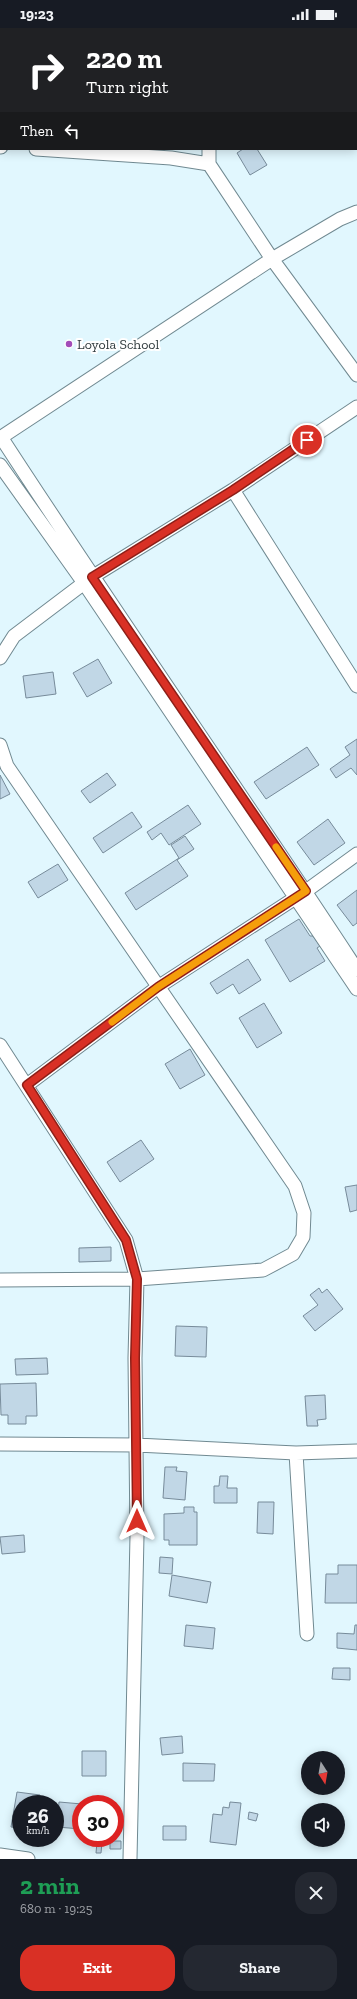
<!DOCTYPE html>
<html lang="en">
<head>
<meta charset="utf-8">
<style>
  body { margin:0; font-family:"Zilla Slab",serif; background:#242831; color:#f1f3f6; height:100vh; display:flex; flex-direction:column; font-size:15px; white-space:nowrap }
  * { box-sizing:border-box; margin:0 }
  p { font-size:13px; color:#9ea1a6 }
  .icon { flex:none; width:22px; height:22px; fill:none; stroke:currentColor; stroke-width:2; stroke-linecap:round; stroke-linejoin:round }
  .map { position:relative; height:1831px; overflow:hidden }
  .details { display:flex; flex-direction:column; background:#171b24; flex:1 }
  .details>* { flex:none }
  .hud { position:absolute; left:0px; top:0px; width:357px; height:122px; box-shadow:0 2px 10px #0003; background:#202124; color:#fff; overflow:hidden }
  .needle { width:26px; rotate:169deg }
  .tools { position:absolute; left:301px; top:1723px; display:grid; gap:8px }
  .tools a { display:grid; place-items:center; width:44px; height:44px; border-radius:50%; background:#171b24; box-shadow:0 2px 10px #0003; font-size:20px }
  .speed { position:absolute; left:12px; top:1767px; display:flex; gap:8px; font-size:20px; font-weight:700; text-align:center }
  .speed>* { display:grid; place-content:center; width:52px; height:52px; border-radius:50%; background:#171b24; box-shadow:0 2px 10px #0003; line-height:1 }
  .speed small { font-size:10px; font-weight:400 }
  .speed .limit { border:6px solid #d22; background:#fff; color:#111 }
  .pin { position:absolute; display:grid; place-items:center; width:34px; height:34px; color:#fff; margin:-17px; border:2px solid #fff; border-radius:50%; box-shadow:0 1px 4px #0007 }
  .me { position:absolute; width:44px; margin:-22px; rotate:0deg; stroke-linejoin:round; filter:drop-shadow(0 0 3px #0008) }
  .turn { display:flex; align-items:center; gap:14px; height:84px; padding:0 20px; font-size:18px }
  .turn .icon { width:52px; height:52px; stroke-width:2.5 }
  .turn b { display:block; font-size:28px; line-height:34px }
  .then { display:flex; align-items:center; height:38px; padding:0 20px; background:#0003; gap:8px; font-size:15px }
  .round { display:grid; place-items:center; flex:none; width:42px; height:42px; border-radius:16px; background:#242831 }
  .headline { display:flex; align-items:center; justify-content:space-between; height:68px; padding:0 20px }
  h1 { font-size:24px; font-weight:700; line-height:30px; color:#1e9e55 }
  .button { display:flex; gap:8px; margin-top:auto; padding:8px 20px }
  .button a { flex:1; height:46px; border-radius:16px; background:#d93025; color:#fff; font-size:16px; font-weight:700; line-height:46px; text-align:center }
  .button a+a { background:#242831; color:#f1f3f6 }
  .status { display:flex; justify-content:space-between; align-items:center; height:28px; padding:0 20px; background:#171b24; direction:ltr }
  .status svg { height:11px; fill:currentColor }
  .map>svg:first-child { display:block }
  .building { fill:#c1d7e6; stroke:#778b9a }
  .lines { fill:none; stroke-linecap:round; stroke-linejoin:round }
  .street-casing { stroke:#708991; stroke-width:15 }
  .street { stroke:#fff; stroke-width:13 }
  .route-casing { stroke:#8d1f18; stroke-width:10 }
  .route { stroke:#d93025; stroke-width:7 }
  .slow { stroke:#f59e0b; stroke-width:7 }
  .poi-dot { fill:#a24cb9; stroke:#fff; stroke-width:1.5 }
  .labels { text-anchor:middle; stroke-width:4; stroke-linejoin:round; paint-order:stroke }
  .poi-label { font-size:14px; fill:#2f3a3d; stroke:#fff; text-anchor:start }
</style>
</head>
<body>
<div class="status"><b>19:23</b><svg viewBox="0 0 49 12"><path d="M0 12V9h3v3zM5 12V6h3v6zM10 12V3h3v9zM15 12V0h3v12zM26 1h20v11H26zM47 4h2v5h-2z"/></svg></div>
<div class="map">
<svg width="357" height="1831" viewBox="0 0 357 1831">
  <rect width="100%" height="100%" fill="#e1f7fe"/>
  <path class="building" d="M251 0H301L298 1Z
    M243 121H257L267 137 250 147 237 125Z
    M98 631 112 655 87 669 73 645Z
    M53 644 56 666 26 670 23 648Z
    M357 711V747L351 740 336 750 330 741 350 727 345 719Z
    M307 719 319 737 266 771 254 754Z
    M107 745 116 757 90 775 81 763Z
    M0 747 10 766 0 771Z
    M188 777 201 796 169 817 161 805 152 812 147 804Z
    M132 784 142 799 103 825 93 810Z
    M328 791 345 815 314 837 297 814Z
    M185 808 194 821 177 832 188 848 136 882 125 865 179 830 171 817Z
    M58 836 68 852 38 870 28 854Z
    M357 862V895L353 898 337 877Z
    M299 891 310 908H313L320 918 317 920 325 933 290 954 265 912Z
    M248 931 261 952 239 966 233 956 217 966 210 955Z
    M264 975 282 1005 257 1020 239 990Z
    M190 1021 205 1047 180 1061 165 1036Z
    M141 1112 154 1131 120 1154 107 1134Z
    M357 1157V1182L350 1184 345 1159Z
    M111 1219V1233L79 1234V1220Z
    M319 1260 322 1265 327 1261 343 1281 315 1303 303 1288 318 1277 310 1267Z
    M176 1298 207 1299 206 1329 175 1328Z
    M47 1330 48 1346 16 1347 15 1331Z
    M36 1355 37 1388H26V1396H8V1387H1L0 1356Z
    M325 1367 326 1391 317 1392 318 1398H307L305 1368Z
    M165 1439H177L176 1443 187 1444 185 1472 163 1470Z
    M220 1448H228L227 1460H237V1475H214V1458H219Z
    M258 1474H274L273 1506 257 1505Z
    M184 1479H194V1484H197V1517H169V1512H164V1486L184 1485Z
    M24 1507 25 1524 2 1526 0 1509Z
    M160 1529 173 1530 172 1546 159 1545Z
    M338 1537H357V1575H325L326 1546H338Z
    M172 1547 211 1554 207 1575 169 1568Z
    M186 1597 215 1600 213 1621 184 1618Z
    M355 1597H357V1622L337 1620V1605L354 1606Z
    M333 1640H350V1652L332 1651Z
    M182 1708 183 1725 162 1727 160 1710Z
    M82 1723H106V1748H82Z
    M183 1735 215 1736 214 1753H183Z
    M17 1764 40 1767 39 1776H21L20 1800 11 1799Z
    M59 1774 82 1776H81V1801L57 1799Z
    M230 1774 241 1775 236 1817 210 1814 213 1786 222 1787 223 1779 229 1780Z
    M249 1784 258 1786 256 1793 248 1791Z
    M163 1798H186V1812H163Z
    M89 1810H110V1812L102 1814 101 1825H96L97 1814H89Z
    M110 1813H121V1821H110Z"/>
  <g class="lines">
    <defs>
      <path id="street" d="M356 13H357
        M0 118 1 119
        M36 121 171 130 209 136
        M209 121V136L272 231 357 347
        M1 409C117 588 240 763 357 942
        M0 410 272 231 340 191 357 184
        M0 437 84 555 357 961
        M233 462 357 658
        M0 630 14 608 92 549 233 462 357 379
        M0 717 7 738 295 1158 304 1185 303 1209 293 1226 263 1242 137 1251 0 1252
        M0 1017 126 1212 137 1251 135 1330 137 1508 130 1831
        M27 1057 158 959 306 863 357 826
        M0 1416 137 1417 296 1425 357 1423
        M296 1425 307 1606
        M0 1827 28 1831"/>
    </defs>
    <use href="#street" class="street-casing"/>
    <use href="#street" class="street"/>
  </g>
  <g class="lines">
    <defs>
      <path id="route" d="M137 1493 135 1330 137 1251 126 1212 27 1057 158 959 306 863 92 549 233 462 307 412"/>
    </defs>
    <use href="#route" class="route-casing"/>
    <use href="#route" class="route"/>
    <path class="slow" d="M112 994 158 959 306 863 276 819"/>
  </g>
  <circle class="poi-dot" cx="69" cy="316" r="4"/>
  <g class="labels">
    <g class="poi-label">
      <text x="77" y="321">Loyola School</text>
    </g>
  </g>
</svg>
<div class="tools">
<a><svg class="needle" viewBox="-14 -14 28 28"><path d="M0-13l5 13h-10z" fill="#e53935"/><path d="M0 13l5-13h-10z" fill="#9ea1a6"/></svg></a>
<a><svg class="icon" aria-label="sound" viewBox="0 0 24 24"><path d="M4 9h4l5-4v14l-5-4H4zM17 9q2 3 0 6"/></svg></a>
</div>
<div class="speed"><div>26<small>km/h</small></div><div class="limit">30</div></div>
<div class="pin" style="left:307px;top:412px;background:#d93025"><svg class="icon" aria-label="arrive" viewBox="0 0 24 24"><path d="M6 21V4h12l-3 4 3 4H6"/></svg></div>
<svg class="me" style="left:137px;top:1493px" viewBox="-20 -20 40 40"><path d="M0-17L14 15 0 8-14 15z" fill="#d93025" stroke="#fff" stroke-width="4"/></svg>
<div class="hud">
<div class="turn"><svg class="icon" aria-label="right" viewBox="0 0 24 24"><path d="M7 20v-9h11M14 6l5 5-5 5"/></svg><div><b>220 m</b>Turn right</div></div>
<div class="then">Then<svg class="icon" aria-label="left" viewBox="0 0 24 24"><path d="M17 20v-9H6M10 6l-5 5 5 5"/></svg></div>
</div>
</div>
<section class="details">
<div class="headline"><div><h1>2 min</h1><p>680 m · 19:25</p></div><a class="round"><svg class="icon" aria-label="close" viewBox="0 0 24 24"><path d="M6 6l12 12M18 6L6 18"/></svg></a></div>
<div class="button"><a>Exit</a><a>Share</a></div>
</section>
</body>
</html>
